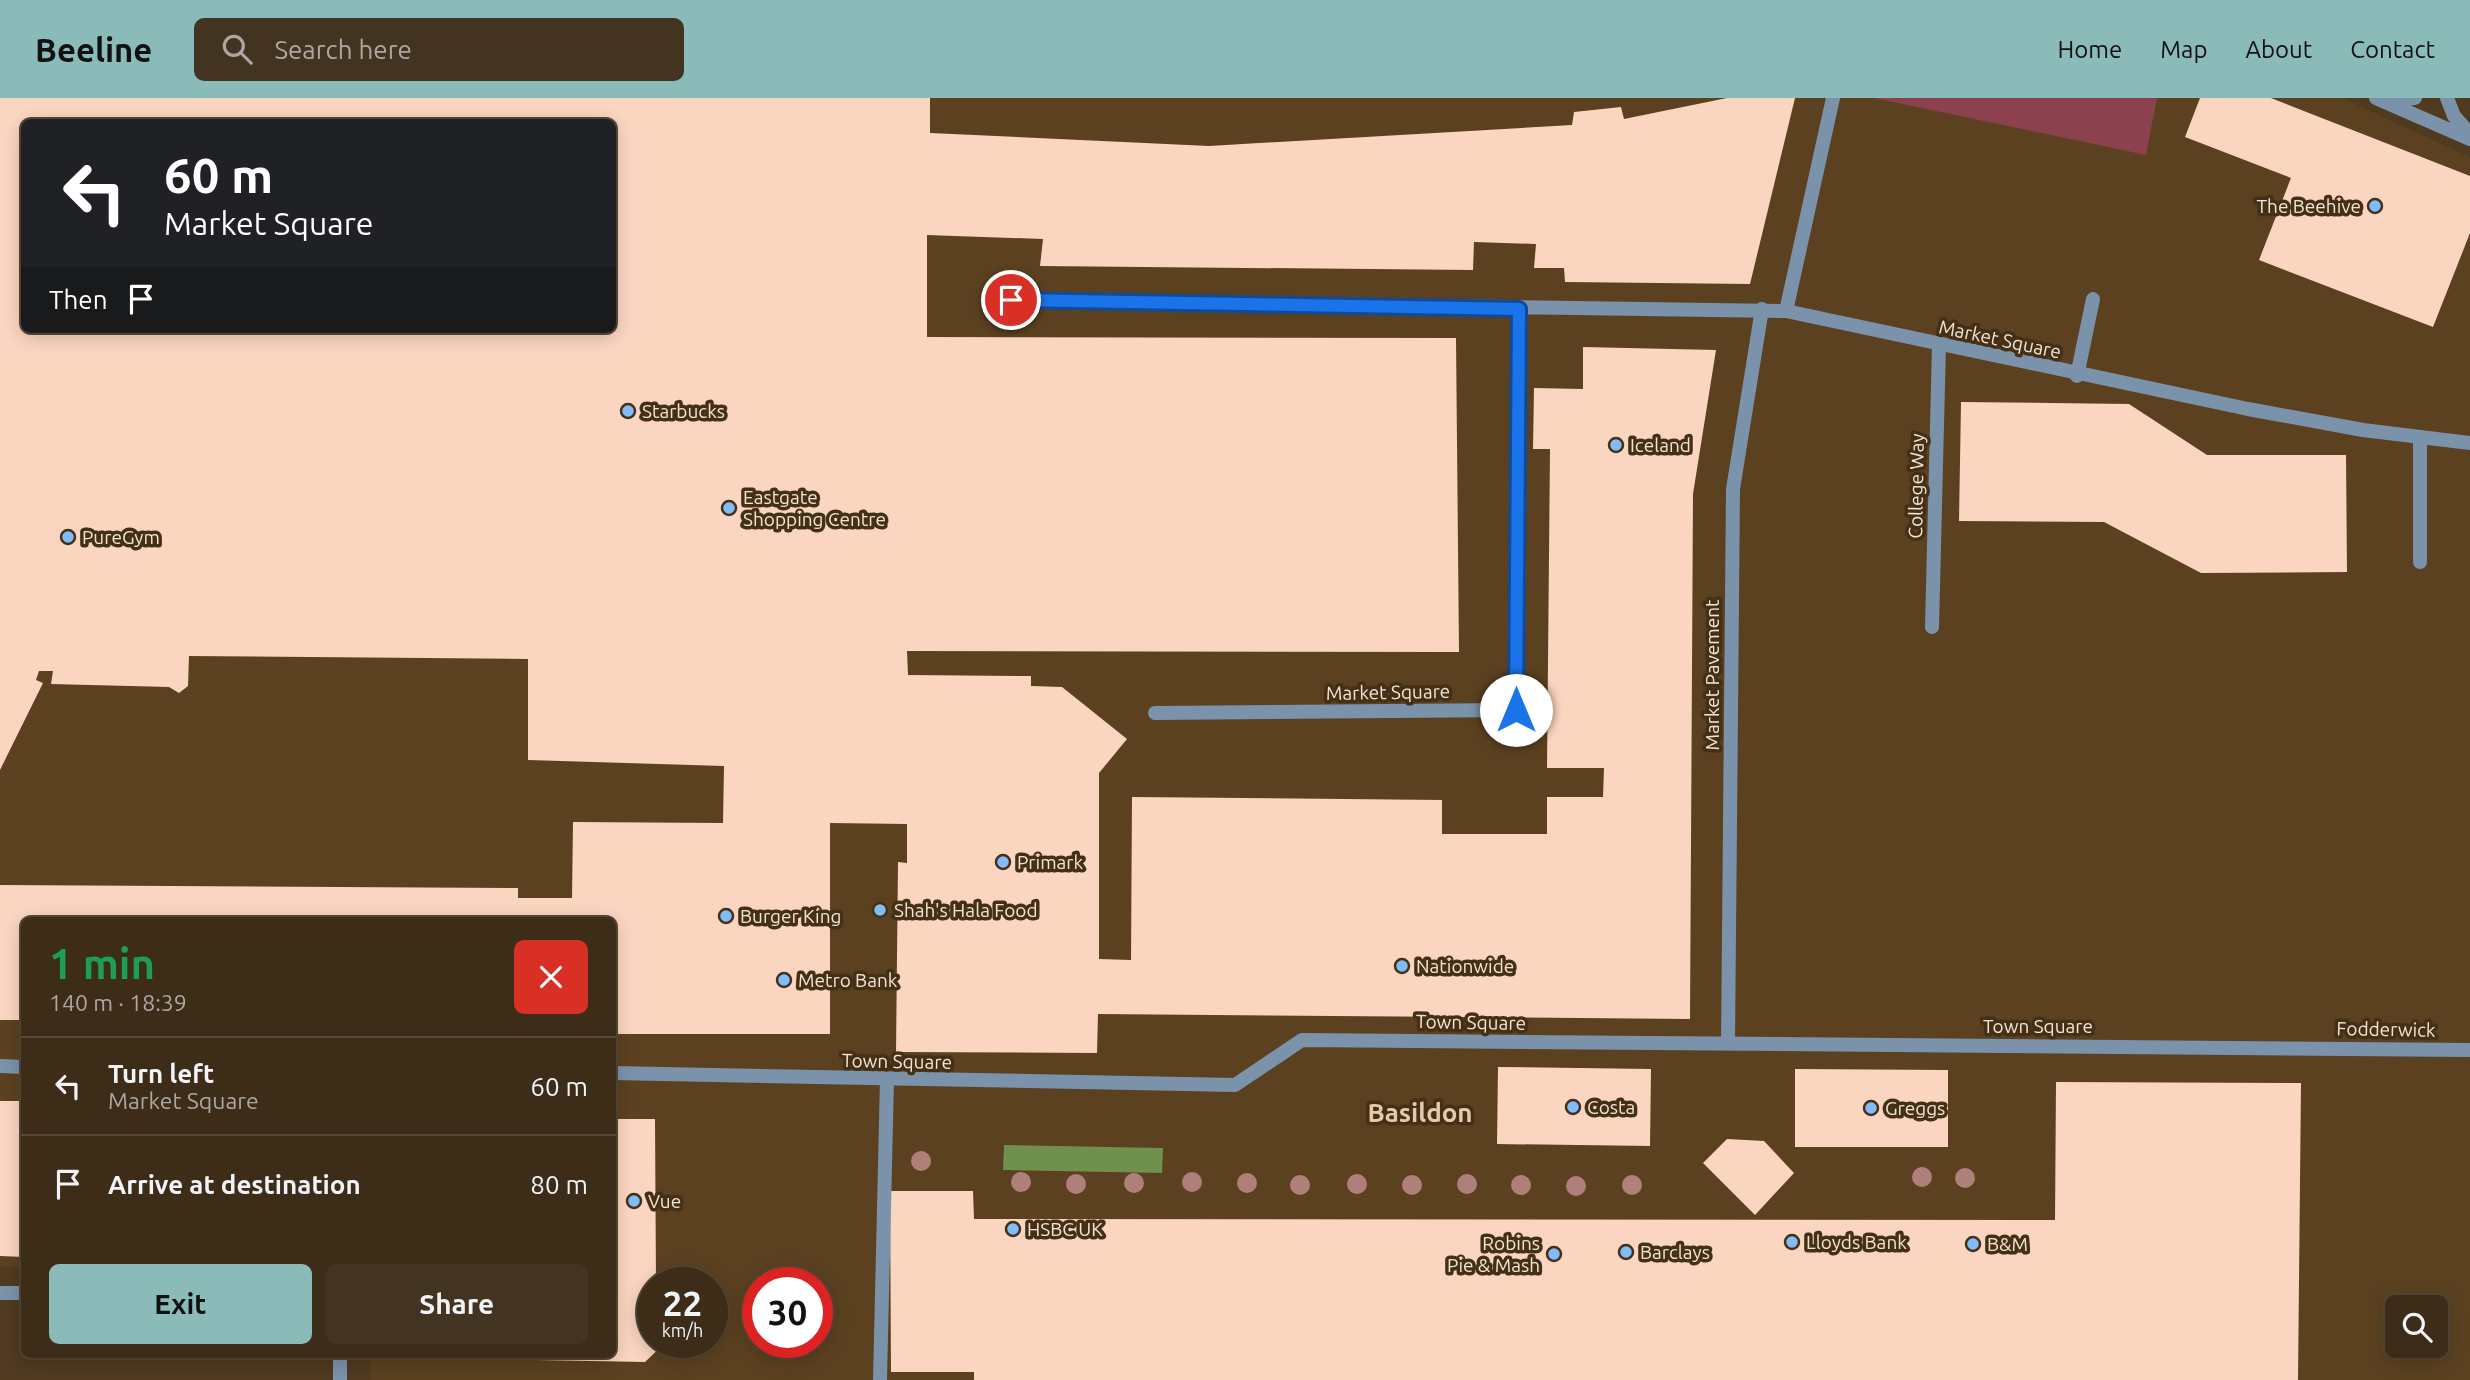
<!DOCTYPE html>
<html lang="en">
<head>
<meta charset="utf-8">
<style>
  body { margin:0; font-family:Ubuntu,sans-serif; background:#433421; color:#f1f3f6; height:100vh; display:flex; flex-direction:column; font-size:26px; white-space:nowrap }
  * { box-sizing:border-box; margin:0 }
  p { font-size:23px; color:#aca7a2 }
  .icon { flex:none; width:38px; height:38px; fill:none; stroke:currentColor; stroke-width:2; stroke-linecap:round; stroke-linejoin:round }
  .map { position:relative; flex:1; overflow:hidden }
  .details { position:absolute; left:21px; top:819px; width:595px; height:441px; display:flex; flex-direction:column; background:#3c2c18; border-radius:10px; box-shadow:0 4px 18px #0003,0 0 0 2px #554837 }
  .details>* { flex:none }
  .top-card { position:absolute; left:21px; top:21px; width:595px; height:214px; border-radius:10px; box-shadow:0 4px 18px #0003,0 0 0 2px #554837; background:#202124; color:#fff; overflow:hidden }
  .fabs { position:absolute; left:2385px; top:1197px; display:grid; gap:14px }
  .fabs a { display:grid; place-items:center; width:63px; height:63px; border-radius:10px; background:#3c2c18; box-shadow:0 4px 18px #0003,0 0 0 2px #554837; font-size:35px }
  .speed { position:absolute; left:637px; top:1169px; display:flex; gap:14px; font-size:35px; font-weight:700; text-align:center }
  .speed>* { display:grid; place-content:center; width:91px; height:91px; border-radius:50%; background:#3c2c18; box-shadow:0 4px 18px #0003,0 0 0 2px #554837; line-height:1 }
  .speed small { font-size:18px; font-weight:400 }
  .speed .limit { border:10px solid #d22; background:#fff; color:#111 }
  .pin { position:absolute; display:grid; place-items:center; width:60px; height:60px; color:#fff; margin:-30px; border:4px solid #fff; border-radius:50%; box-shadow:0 2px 7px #0007 }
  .me { position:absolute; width:77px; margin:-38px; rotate:0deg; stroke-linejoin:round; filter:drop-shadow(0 0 5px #0008) }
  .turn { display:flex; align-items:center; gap:24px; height:147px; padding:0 28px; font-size:32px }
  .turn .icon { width:91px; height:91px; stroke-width:2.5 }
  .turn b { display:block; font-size:49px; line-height:60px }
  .then { display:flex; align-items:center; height:66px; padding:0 28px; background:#0003; gap:14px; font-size:26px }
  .round { display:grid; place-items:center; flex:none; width:74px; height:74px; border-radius:10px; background:#433421 }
  .head { display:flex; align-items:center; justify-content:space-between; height:119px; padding:0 28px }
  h1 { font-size:42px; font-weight:700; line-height:52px; color:#1e9e55 }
  .button { display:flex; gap:14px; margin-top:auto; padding:14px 28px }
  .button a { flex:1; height:80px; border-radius:10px; background:#8bbbb9; color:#111; font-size:28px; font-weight:700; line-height:80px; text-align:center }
  .button a+a { background:#433421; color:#f1f3f6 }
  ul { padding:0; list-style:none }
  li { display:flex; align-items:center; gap:21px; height:98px; padding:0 28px; border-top:2px solid #554837 }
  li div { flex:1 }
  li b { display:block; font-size:26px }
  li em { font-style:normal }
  header { display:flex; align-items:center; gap:42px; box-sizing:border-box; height:98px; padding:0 35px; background:#8bbbb9; color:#111 }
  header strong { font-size:33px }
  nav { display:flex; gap:38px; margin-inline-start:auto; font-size:24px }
  .search { width:490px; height:63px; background:#433421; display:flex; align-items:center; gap:18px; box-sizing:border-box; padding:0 24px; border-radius:10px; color:#aca7a2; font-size:26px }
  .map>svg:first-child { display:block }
  .built { fill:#5b4120; fill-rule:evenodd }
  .green { fill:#8b414e }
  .water { fill:#70914e }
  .building { fill:#fad5c0; fill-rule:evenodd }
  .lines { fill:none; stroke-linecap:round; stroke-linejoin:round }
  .service { stroke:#7b92ab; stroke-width:14 }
  .pedestrian { stroke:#7b92ab; stroke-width:14 }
  .minor { stroke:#7b92ab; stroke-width:14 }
  .tertiary { stroke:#7b92ab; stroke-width:14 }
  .tree { fill:#af8079 }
  .route-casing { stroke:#114b97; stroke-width:18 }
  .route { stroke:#1a73e8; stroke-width:12 }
  .poi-dot { fill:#81bcfa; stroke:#453016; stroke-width:2.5 }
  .labels { text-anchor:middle; stroke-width:7; stroke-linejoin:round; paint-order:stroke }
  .poi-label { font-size:19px; fill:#f1e4d5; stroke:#453016; text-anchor:start }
  .street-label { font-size:19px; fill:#f1e4d5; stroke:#453016 }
  .district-label { font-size:26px; font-weight:bold; fill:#e4c9ab; stroke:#453016 }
</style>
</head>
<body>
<header>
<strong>Beeline</strong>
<div class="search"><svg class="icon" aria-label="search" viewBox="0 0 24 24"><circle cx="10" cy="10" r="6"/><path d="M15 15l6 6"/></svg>Search here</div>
<nav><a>Home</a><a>Map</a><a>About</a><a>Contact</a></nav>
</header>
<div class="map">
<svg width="2470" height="1282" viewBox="0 0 2470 1282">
  <rect width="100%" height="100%" fill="#503a20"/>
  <path class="built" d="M0 0H2342L2470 59V1282H371L370 1257 612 1256V822H24V1169H0ZM24 24H612V231H24ZM653 1185H712V1244H653ZM758 1185H817V1244H758ZM2398 1209H2436V1248H2398Z"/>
  <path class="green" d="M1874 0H2157L2146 57Z"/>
  <path class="water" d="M1004 1047 1163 1050 1162 1075 1003 1072Z"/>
  <path class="building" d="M0 0H930V35L1209 48 1572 27 1574 14 1621 9 1624 21 1727 0H1795L1750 186 1565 184 1564 170H1534L1536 146 1474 144 1473 172 1040 168 1043 141 927 137V239L1456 240 1459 554 907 553 908 577 1031 578V588L1062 589 1127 641 1099 675V861L1131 862 1132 699 1442 702V736H1547V699H1603L1604 670H1547L1550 351H1533L1534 290 1583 291V249L1716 252 1693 396 1690 921 1098 916 1097 955 896 954 898 764 907 765V726L830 725V936H612V822H24V922H0V787L518 790V800H572L573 724 723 725 724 668 528 662V561L189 558 188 588 179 595 169 589 51 586 53 573H39L36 582 43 585 0 672ZM24 24H612V231H24Z
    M2200 0H2271L2470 78V135L2433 229 2259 162 2291 80 2185 39Z
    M1961 304 2129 306 2207 357H2346L2347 474 2201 475 2104 424 1959 423Z
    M1498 969 1651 971 1650 1048 1497 1046Z
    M1795 971 1948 972V1049H1795Z
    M2056 984 2301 985 2298 1282H974V1274H891L890 1093H973L974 1121 2055 1122Z
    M0 1003H24V1159L0 1158Z
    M612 1021H655L656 1185H653V1244H666L645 1264 379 1259 612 1256Z
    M1727 1041 1764 1043 1794 1075 1755 1117 1703 1065Z"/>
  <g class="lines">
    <path class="service" d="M2077 278 2093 201
      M2420 339V464
      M1932 529 1939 247
      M0 1195H24
      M340 1256V1282"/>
    <path class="pedestrian" d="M1728 946 1733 391 1762 211
      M0 968 24 969
      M612 975 1235 987 1302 942 2470 952
      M880 1282 887 982"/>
    <path class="minor" d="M1011 202 1786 213 2248 311 2363 332 2470 345
      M1786 213 1833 0
      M1155 615 1516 612 1519 211"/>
    <path class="tertiary" d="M2376 0 2470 41
      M2447 0 2454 18 2470 36
      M2389 3 2415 0"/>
  </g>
  <g class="tree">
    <circle cx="921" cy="1063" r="10"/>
    <circle cx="1922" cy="1079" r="10"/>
    <circle cx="1965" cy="1080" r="10"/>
    <circle cx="1021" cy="1084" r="10"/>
    <circle cx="1192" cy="1084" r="10"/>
    <circle cx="1134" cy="1085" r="10"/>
    <circle cx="1247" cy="1085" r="10"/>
    <circle cx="1076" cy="1086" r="10"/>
    <circle cx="1357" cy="1086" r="10"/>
    <circle cx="1467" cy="1086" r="10"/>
    <circle cx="1300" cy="1087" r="10"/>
    <circle cx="1412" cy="1087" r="10"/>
    <circle cx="1521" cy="1087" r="10"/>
    <circle cx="1632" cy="1087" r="10"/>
    <circle cx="1576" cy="1088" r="10"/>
  </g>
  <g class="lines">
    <defs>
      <path id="route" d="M1011 202 1519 211 1516 612"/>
    </defs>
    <use href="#route" class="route-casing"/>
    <use href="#route" class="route"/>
  </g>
  <g class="poi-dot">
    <circle cx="2375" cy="108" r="7"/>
    <circle cx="628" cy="313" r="7"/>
    <circle cx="1616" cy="347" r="7"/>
    <circle cx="729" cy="410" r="7"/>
    <circle cx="68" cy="439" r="7"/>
    <circle cx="1003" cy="764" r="7"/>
    <circle cx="880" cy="812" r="7"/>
    <circle cx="726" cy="818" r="7"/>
    <circle cx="1402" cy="868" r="7"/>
    <circle cx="784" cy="882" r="7"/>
    <circle cx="1573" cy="1009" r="7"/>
    <circle cx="1871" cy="1010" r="7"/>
    <circle cx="634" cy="1103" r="7"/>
    <circle cx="1013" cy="1131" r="7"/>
    <circle cx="1792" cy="1144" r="7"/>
    <circle cx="1973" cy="1146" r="7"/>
    <circle cx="1626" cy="1154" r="7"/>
    <circle cx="1554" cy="1156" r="7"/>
  </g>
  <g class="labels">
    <g class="poi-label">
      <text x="2361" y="115" text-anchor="end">The Beehive</text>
      <text x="642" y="320">Starbucks</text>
      <text x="1630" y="354">Iceland</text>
      <text x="743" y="406">Eastgate<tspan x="743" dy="22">Shopping Centre</tspan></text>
      <text x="82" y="446">PureGym</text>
      <text x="1017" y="771">Primark</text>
      <text x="894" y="819">Shah's Hala Food</text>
      <text x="740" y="825">Burger King</text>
      <text x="1416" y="875">Nationwide</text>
      <text x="798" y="889">Metro Bank</text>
      <text x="1587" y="1016">Costa</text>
      <text x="1885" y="1017">Greggs</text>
      <text x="648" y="1110">Vue</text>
      <text x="1027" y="1138">HSBC UK</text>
      <text x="1806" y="1151">Lloyds Bank</text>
      <text x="1540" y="1152" text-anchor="end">Robins<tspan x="1540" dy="22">Pie &amp; Mash</tspan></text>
      <text x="1987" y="1153">B&amp;M</text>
      <text x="1640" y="1161">Barclays</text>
    </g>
    <g class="street-label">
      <text transform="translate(2000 241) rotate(12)" y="7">Market Square</text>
      <text transform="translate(1916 388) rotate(-89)" y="7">College Way</text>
      <text transform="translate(1712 577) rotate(-90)" y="7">Market Pavement</text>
      <text transform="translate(1388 594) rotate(-1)" y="7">Market Square</text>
      <text transform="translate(1471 924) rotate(1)" y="7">Town Square</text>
      <text x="2038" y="935">Town Square</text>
      <text transform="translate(2386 931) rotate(1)" y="7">Fodderwick</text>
      <text transform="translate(897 963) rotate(1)" y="7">Town Square</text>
    </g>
    <g class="district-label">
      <text x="1420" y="1024">Basildon</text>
    </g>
  </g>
</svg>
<div class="fabs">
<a><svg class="icon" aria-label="search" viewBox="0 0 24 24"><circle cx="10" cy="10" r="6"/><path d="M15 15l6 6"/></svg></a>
</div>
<div class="speed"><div>22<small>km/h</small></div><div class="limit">30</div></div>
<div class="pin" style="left:1011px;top:202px;background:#d93025"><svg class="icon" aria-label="arrive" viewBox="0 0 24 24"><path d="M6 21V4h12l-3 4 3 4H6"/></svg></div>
<svg class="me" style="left:1516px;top:612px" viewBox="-20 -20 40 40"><circle r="19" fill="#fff"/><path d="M0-13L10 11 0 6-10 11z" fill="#1a73e8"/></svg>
<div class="top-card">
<div class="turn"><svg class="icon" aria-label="left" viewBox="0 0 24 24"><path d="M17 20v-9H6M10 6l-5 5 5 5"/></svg><div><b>60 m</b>Market Square</div></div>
<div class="then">Then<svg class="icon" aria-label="arrive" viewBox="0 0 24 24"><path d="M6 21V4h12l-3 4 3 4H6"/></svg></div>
</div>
<section class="details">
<div class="head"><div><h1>1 min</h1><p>140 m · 18:39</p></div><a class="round" style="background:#d93025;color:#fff"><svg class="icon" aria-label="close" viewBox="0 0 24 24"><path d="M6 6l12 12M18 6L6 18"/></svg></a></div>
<ul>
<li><svg class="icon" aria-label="left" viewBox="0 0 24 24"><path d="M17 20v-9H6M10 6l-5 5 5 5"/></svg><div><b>Turn left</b><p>Market Square</p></div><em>60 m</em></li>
<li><svg class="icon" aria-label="arrive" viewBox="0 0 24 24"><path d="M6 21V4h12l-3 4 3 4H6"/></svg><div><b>Arrive at destination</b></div><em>80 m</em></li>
</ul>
<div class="button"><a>Exit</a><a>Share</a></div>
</section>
</div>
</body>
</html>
